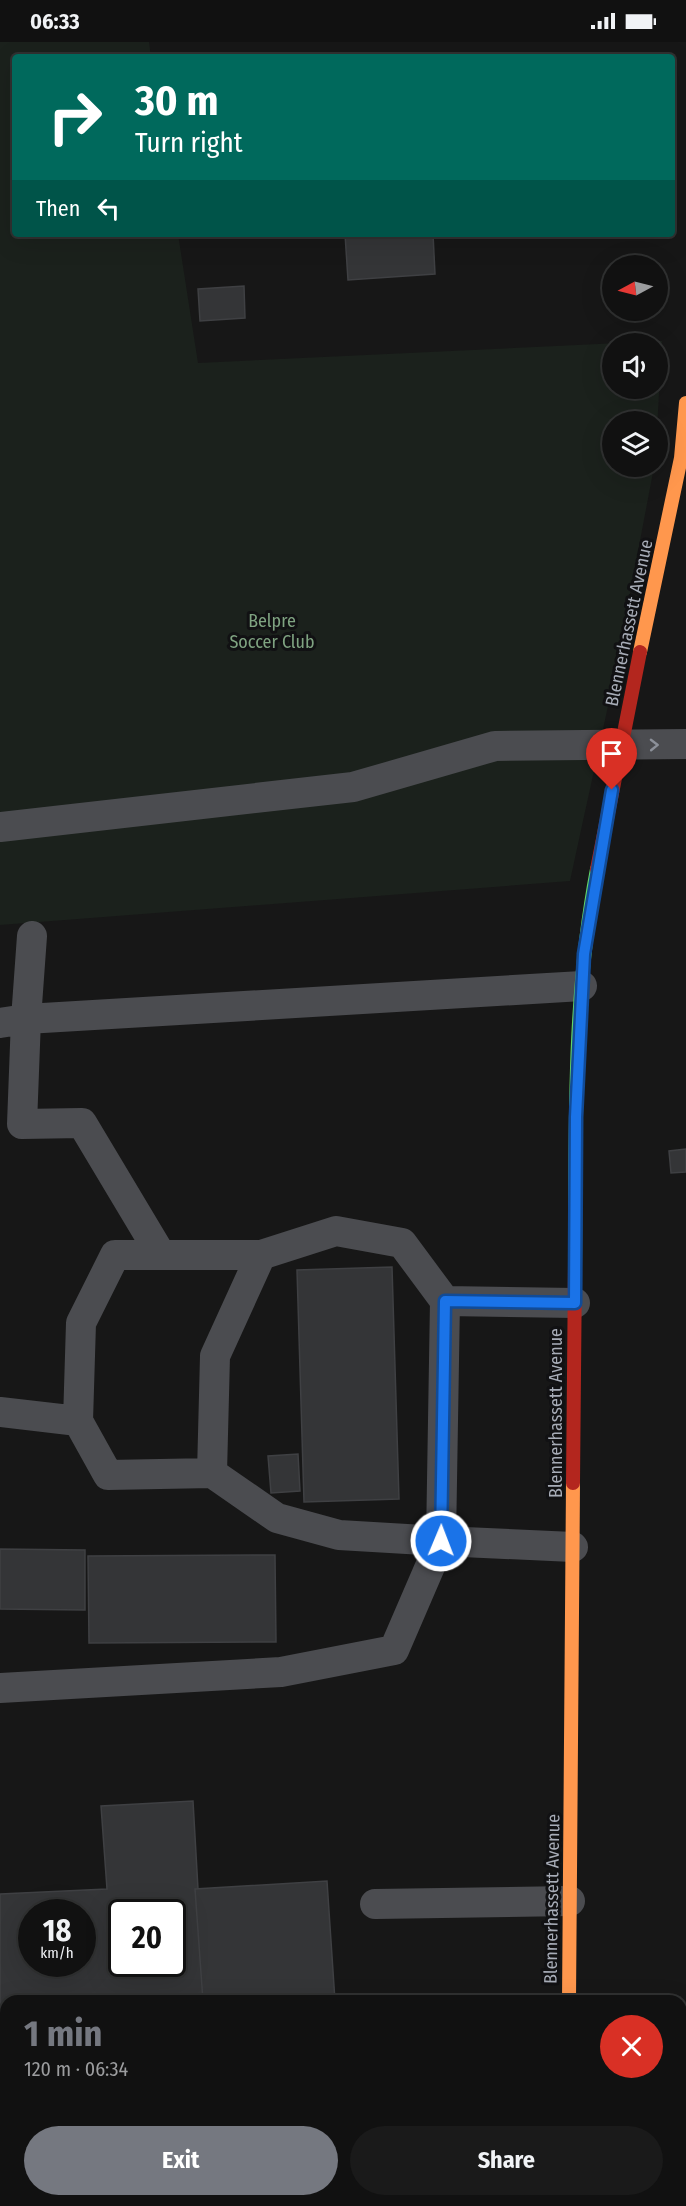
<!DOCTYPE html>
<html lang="en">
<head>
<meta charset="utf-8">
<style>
  body { margin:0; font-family:"Fira Sans Condensed",sans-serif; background:#1a1a1a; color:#f1f3f6; height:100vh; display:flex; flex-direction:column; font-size:22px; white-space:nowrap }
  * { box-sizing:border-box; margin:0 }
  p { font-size:20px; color:#9c9d9f }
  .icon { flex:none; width:33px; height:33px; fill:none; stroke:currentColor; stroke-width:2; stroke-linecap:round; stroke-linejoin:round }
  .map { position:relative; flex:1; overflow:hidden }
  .panel { position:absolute; left:0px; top:1953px; width:687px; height:212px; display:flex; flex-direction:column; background:#111; border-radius:18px 18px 0 0; box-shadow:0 6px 24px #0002,0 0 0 2px #303131 }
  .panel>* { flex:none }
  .banner { position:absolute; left:12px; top:12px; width:663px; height:183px; border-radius:6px; box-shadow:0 6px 24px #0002,0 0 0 2px #303131; background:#00695c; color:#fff; overflow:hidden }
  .needle { width:39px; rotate:263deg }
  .controls { position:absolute; left:602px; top:213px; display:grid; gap:12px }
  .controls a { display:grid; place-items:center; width:66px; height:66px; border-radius:50%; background:#111; box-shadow:0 6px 24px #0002,0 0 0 2px #303131; font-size:30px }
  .speed { position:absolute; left:18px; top:1857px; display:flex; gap:12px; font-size:30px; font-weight:700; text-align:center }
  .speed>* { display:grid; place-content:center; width:78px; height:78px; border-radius:50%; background:#111; box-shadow:0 6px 24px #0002,0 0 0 2px #303131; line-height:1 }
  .speed small { font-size:15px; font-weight:400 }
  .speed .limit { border:3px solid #111; border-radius:9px; background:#fff; color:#111 }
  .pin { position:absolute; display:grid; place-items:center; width:51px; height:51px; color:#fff; margin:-62px -26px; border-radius:50% 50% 50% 0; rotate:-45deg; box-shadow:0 0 6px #0007 }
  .pin .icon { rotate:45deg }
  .me { position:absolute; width:66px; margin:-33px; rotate:1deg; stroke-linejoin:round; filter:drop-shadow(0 0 4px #0008) }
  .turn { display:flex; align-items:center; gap:21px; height:126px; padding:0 24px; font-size:27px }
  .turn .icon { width:78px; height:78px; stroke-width:2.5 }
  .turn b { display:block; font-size:42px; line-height:51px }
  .then { display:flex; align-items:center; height:57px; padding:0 24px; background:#0003; gap:12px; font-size:22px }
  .round { display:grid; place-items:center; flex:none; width:63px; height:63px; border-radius:32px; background:#1a1a1a }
  .headline { display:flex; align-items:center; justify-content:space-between; height:102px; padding:0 24px }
  h1 { font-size:36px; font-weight:700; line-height:45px; color:#757880 }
  .primary-button { display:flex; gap:12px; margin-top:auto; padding:12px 24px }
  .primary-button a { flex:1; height:69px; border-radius:36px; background:#757880; color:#fff; font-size:24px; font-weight:700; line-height:69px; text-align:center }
  .primary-button a+a { background:#1a1a1a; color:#f1f3f6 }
  .status { display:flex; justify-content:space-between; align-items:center; height:42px; padding:0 30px; background:#111; direction:ltr }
  .status svg { height:16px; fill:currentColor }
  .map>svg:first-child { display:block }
  .green { fill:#1b211c; fill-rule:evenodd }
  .building { fill:#343537; stroke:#3f4043; stroke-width:1.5; fill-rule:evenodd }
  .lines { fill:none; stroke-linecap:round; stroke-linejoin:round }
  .lane { stroke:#4b4c50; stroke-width:30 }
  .fast { stroke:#63d668; stroke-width:14 }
  .slow { stroke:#ff974d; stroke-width:14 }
  .jam { stroke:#b3261e; stroke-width:14 }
  .oneway { stroke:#8c9099 }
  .route-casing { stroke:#114b97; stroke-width:15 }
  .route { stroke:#1a73e8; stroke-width:10 }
  .labels { text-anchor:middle; stroke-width:6; stroke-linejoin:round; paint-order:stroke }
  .park-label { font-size:18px; fill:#7fa381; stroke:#111113 }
  .street-label { font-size:18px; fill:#a8adb8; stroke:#111113 }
</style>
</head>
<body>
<div class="status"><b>06:33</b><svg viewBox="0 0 49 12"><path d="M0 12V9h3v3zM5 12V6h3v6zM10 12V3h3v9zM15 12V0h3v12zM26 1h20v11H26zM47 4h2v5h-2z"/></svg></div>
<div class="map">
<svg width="686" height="2164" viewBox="0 0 686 2164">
  <rect width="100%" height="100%" fill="#171717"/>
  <path class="green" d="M0 0H149L151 15H15V192H178L198 321 662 299 657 387V380H612V424L654 425 613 641 570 839 0 883ZM612 302H657V346H612Z"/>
  <path class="building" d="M345 192H433L435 232 348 238Z
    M244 244 245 276 200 279 198 247Z
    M686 1107V1130L671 1131 669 1109Z
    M392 1225 399 1457 304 1460 297 1228Z
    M298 1412 300 1449 271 1451 268 1414Z
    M0 1507 85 1508V1568L0 1567Z
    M275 1513 276 1600 89 1601 88 1514Z
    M193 1759 198 1847H195L203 1959H6V1992H0V1852L107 1847 101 1764ZM32 1870H82V1922H32ZM122 1870H172V1922H122Z
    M327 1839 335 1959H203L195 1847Z
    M113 2158H179V2164H113Z
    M326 2158H416V2164H326Z"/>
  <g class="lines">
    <path class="lane" d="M0 785 353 745 495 704 686 702
      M32 894 26 977 22 1082 82 1081 161 1213
      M0 981 26 977 582 944
      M0 1370 78 1379 108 1433 212 1431
      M78 1379 81 1281 115 1213H261
      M573 1505 441 1499 445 1259 575 1261
      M0 1646 281 1630 394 1608 441 1499 339 1493 277 1476 212 1431 215 1314 261 1213 336 1189 402 1201 445 1259
      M375 1862 570 1859
      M681 2028H686"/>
    <path class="fast" d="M575 1223C576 1092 572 957 597 827"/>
    <path class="slow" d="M640 610 681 416 686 361
      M569 1959 573 1441"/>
    <path class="jam" d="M597 827 640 610
      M573 1441 575 1223
      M567 2158V2164"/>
  </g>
  <defs><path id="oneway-chevron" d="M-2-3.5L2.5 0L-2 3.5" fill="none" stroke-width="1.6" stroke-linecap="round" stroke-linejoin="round" transform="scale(1.5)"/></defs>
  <use class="oneway" href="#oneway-chevron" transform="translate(654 703) rotate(-1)"/>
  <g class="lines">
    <defs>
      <path id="route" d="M441 1499 445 1259 575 1261 576 1075 584 912 612 748"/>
    </defs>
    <use href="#route" class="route-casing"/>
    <use href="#route" class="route"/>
  </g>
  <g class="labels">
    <g class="park-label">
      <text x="272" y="585">Belpre<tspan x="272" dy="21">Soccer Club</tspan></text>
    </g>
    <g class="street-label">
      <text transform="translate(629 581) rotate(-78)" y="6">Blennerhassett Avenue</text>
      <text transform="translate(556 1371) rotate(-90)" y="6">Blennerhassett Avenue</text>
      <text transform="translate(552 1857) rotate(-89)" y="6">Blennerhassett Avenue</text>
    </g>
  </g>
</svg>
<div class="controls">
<a><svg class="needle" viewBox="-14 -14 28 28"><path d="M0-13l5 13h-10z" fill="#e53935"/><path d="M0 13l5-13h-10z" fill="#9c9d9f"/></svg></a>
<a><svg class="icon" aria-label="sound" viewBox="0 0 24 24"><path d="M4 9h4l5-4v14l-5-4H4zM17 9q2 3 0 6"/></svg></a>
<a><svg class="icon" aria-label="layers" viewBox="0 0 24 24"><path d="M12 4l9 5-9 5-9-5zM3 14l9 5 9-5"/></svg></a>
</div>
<div class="speed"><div>18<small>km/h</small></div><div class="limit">20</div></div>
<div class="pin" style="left:612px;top:748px;background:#d93025"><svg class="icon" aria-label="arrive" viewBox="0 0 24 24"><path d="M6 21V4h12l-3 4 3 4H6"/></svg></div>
<svg class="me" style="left:441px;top:1499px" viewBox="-20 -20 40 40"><circle r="17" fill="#1a73e8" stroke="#fff" stroke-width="3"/><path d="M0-11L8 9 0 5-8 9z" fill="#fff"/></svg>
<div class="banner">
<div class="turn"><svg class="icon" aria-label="right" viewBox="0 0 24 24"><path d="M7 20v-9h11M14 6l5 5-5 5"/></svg><div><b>30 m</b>Turn right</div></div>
<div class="then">Then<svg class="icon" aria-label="left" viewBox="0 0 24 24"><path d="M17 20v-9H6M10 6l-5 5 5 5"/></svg></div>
</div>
<section class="panel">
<div class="headline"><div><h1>1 min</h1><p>120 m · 06:34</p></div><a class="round" style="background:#d93025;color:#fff"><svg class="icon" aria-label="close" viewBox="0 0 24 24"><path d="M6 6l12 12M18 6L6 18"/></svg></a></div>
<div class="primary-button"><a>Exit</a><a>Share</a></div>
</section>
</div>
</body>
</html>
